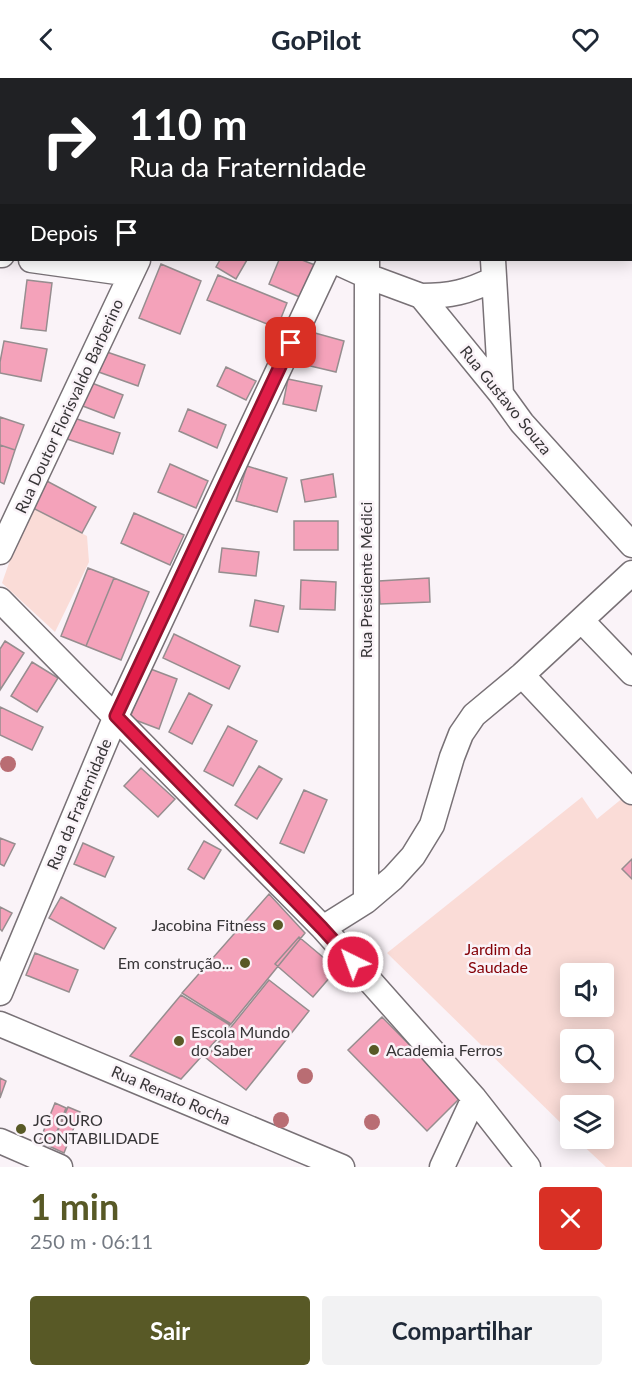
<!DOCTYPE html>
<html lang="pt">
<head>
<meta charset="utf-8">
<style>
  body { margin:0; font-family:Lato,sans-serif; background:#f2f2f3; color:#1f2937; height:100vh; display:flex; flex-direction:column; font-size:22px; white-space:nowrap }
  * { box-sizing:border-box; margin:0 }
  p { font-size:20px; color:#747a83 }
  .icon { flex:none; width:33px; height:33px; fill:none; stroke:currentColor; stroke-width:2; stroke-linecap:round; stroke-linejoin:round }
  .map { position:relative; height:1089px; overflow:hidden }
  .details { display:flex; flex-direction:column; background:#fff; flex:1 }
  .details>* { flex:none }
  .top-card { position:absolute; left:0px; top:0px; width:633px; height:183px; box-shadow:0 3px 15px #0003; background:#202124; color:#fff; overflow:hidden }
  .controls { position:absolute; left:560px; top:885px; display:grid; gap:12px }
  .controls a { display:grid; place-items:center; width:54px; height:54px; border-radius:6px; background:#fff; box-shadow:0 3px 15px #0003; font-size:30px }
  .pin { position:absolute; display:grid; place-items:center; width:51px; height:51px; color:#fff; margin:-26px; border-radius:12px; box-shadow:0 3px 9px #0006 }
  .me { position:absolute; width:66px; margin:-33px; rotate:318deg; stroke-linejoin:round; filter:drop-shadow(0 0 4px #0008) }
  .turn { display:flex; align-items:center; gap:21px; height:126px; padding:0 30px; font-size:27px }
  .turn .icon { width:78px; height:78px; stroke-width:2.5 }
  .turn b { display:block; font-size:42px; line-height:51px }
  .then { display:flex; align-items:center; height:57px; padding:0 30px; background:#0003; gap:12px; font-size:22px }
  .round { display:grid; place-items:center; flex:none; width:63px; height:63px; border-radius:6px; background:#f2f2f3 }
  .overview { display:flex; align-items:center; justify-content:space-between; height:102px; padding:0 30px }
  h1 { font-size:36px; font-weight:700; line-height:45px; color:#585926 }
  .button { display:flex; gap:12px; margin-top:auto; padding:12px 30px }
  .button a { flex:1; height:69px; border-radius:6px; background:#585926; color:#fff; font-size:24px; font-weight:700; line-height:69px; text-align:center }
  .button a+a { background:#f2f2f3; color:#1f2937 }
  header { display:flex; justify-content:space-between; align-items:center; height:78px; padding:0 30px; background:#fff; font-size:27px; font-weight:700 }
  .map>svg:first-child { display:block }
  .green { fill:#fadcd7; fill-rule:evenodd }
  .building { fill:#f4a2ba; stroke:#968d8f; stroke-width:1.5 }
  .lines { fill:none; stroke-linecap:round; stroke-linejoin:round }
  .street-casing { stroke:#787176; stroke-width:27 }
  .street { stroke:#fff; stroke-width:24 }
  .tree { fill:#b96d73 }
  .route-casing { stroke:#92132f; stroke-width:15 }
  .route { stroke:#e11d48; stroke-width:10 }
  .poi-dot { fill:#585926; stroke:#faf3f8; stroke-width:2 }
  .labels { text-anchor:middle; stroke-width:5; stroke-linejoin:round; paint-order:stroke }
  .street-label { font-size:16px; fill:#373537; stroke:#faf3f8 }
  .poi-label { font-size:16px; fill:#373537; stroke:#faf3f8; text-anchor:start }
  .park-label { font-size:16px; fill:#840006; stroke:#faf3f8 }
</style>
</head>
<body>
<header><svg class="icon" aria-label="back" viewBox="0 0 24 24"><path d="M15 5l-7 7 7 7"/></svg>GoPilot<svg class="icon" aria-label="heart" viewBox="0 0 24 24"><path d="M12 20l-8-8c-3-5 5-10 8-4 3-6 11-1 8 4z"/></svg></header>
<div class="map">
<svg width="632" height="1089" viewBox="0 0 632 1089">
  <rect width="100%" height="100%" fill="#faf3f8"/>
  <path class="green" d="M29 428 87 458 89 484 55 554 2 505Z
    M582 719 597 741 624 719 632 728V1089H606L576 1061 603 1060V1028H570V1054L387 875ZM570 896H603V928H570ZM570 962H603V994H570Z"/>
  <path class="building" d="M220 182H247L236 201 216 189Z
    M279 182H302L315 187 302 220 269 206Z
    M161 186 201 203 180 256 139 240Z
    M218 197 287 225 277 250 207 222Z
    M27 202 52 205 46 253 21 250Z
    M315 255 344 263 336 294 306 287Z
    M4 263 47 271 41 303 0 295V284Z
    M101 272 145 287 138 308 93 292Z
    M226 289 256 303 246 322 217 308Z
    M288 301 322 308 316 333 283 326Z
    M84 302 123 317 114 340 75 325Z
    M188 331 226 347 217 370 179 353Z
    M0 339 24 347 15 372 0 367Z
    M71 339 120 355 113 376 64 360Z
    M0 367 15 372 4 406 0 404Z
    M170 386 208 403 196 430 158 414Z
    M247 388 287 400 277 434 236 423Z
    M333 396 336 419 305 424 301 402Z
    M43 401 96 429 82 455 29 428Z
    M134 435 184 457 170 487 121 465Z
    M294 443H338V472H294Z
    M222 470 259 474 256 498 219 494Z
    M88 490 114 500 86 568 61 558Z
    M114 500 149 514 121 582 86 568Z
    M429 500 430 524 380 526 379 503Z
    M301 502 336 504 335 532 300 531Z
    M255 522 284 528 278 554 250 548Z
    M174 556 240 588 229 611 163 580Z
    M5 563 24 575 0 612V571Z
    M32 584 58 600 37 634 11 618Z
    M148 590 177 601 159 651 130 640Z
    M189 615 212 627 192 666 169 654Z
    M0 629 43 649 32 672 0 657Z
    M228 648 257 663 233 708 204 693Z
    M259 688 282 701 257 741 235 727Z
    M141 690 175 721 158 739 124 708Z
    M304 712 327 722 304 775 280 765Z
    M0 760 15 766 4 788 0 786Z
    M204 763 221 772 204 801 188 791Z
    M83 765 114 779 105 799 74 786Z
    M632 781V801L622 791Z
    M269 816 305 855 231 946 182 915Z
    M61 819 116 850 104 871 49 840Z
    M0 829 12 835 2 853 0 851Z
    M299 859 337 891 313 919 275 886Z
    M35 875 78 892 69 914 26 897Z
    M269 902 309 933 246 1012 206 980Z
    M181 917 230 947 181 1001 130 978Z
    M382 939 461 1019 427 1053 348 972Z
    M0 1000 6 1003 0 1020Z
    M55 1025 66 1030 51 1069 39 1064Z
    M68 1029 80 1034 64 1075 51 1069Z"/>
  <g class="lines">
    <defs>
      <path id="street" d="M157 0 158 2
        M367 0V2
        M492 0V2
        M626 0V2
        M632 44V48
        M0 177H2
        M31 182 131 196
        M332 182 367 198 421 218 501 316 522 345 632 467
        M493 182 501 316
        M421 218C450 218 468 214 494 201
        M0 474 138 182
        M0 522 323 850 474 1020 528 1089
        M582 543 632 595
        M522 597 632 714
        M366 823 367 182
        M323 850 366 823 393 800 413 778 432 747 452 679 461 656 474 637 522 597 632 495
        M0 915 116 638 330 182
        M0 946 342 1089
        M0 1063 60 1089
        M442 1089 474 1020"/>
    </defs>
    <use href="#street" class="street-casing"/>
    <use href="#street" class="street"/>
  </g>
  <g class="tree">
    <circle cx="8" cy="686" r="8"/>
    <circle cx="305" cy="998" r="8"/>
    <circle cx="281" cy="1042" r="8"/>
    <circle cx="372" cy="1044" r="8"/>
  </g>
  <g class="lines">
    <defs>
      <path id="route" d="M291 265 116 638 322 850 353 884"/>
    </defs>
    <use href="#route" class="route-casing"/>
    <use href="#route" class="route"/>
  </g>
  <g class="poi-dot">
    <circle cx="278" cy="847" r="6"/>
    <circle cx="245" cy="885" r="6"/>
    <circle cx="179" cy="963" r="6"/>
    <circle cx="374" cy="972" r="6"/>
    <circle cx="21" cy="1051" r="6"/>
  </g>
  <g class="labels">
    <g class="street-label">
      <text transform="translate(506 322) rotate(51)" y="6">Rua Gustavo Souza</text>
      <text transform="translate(69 328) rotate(-65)" y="6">Rua Doutor Florisvaldo Barberino</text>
      <text transform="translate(366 502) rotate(-90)" y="6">Rua Presidente Médici</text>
      <text transform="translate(79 726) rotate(-67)" y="6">Rua da Fraternidade</text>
      <text transform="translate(171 1017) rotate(23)" y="6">Rua Renato Rocha</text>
    </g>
    <g class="poi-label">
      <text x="266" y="853" text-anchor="end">Jacobina Fitness</text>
      <text x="233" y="891" text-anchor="end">Em construção...</text>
      <text x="191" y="960">Escola Mundo<tspan x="191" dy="18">do Saber</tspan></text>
      <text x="386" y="978">Academia Ferros</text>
      <text x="33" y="1048">JG OURO<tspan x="33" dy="18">CONTABILIDADE</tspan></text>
    </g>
    <g class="park-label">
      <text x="498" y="877">Jardim da<tspan x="498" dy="18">Saudade</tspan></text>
    </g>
  </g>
</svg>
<div class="controls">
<a><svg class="icon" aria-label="sound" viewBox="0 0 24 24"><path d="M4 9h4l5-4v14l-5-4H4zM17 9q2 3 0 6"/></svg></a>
<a><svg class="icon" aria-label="search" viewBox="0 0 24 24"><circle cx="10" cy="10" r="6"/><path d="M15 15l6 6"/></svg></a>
<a><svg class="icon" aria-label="layers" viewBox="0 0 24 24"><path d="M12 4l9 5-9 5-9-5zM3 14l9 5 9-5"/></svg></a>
</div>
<div class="pin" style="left:291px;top:265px;background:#d93025"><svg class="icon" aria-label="arrive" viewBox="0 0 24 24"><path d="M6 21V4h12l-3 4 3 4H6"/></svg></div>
<svg class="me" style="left:353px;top:884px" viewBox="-20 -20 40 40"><circle r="17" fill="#e11d48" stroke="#fff" stroke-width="3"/><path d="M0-11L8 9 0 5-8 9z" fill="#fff"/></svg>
<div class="top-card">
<div class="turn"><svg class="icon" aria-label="right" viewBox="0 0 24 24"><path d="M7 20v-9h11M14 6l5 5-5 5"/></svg><div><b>110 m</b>Rua da Fraternidade</div></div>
<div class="then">Depois<svg class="icon" aria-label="arrive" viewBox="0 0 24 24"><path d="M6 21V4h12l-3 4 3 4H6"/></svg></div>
</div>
</div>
<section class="details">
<div class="overview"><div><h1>1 min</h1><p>250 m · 06:11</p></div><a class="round" style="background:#d93025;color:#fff"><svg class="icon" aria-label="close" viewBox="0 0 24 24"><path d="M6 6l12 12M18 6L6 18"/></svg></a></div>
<div class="button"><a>Sair</a><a>Compartilhar</a></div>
</section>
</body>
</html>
